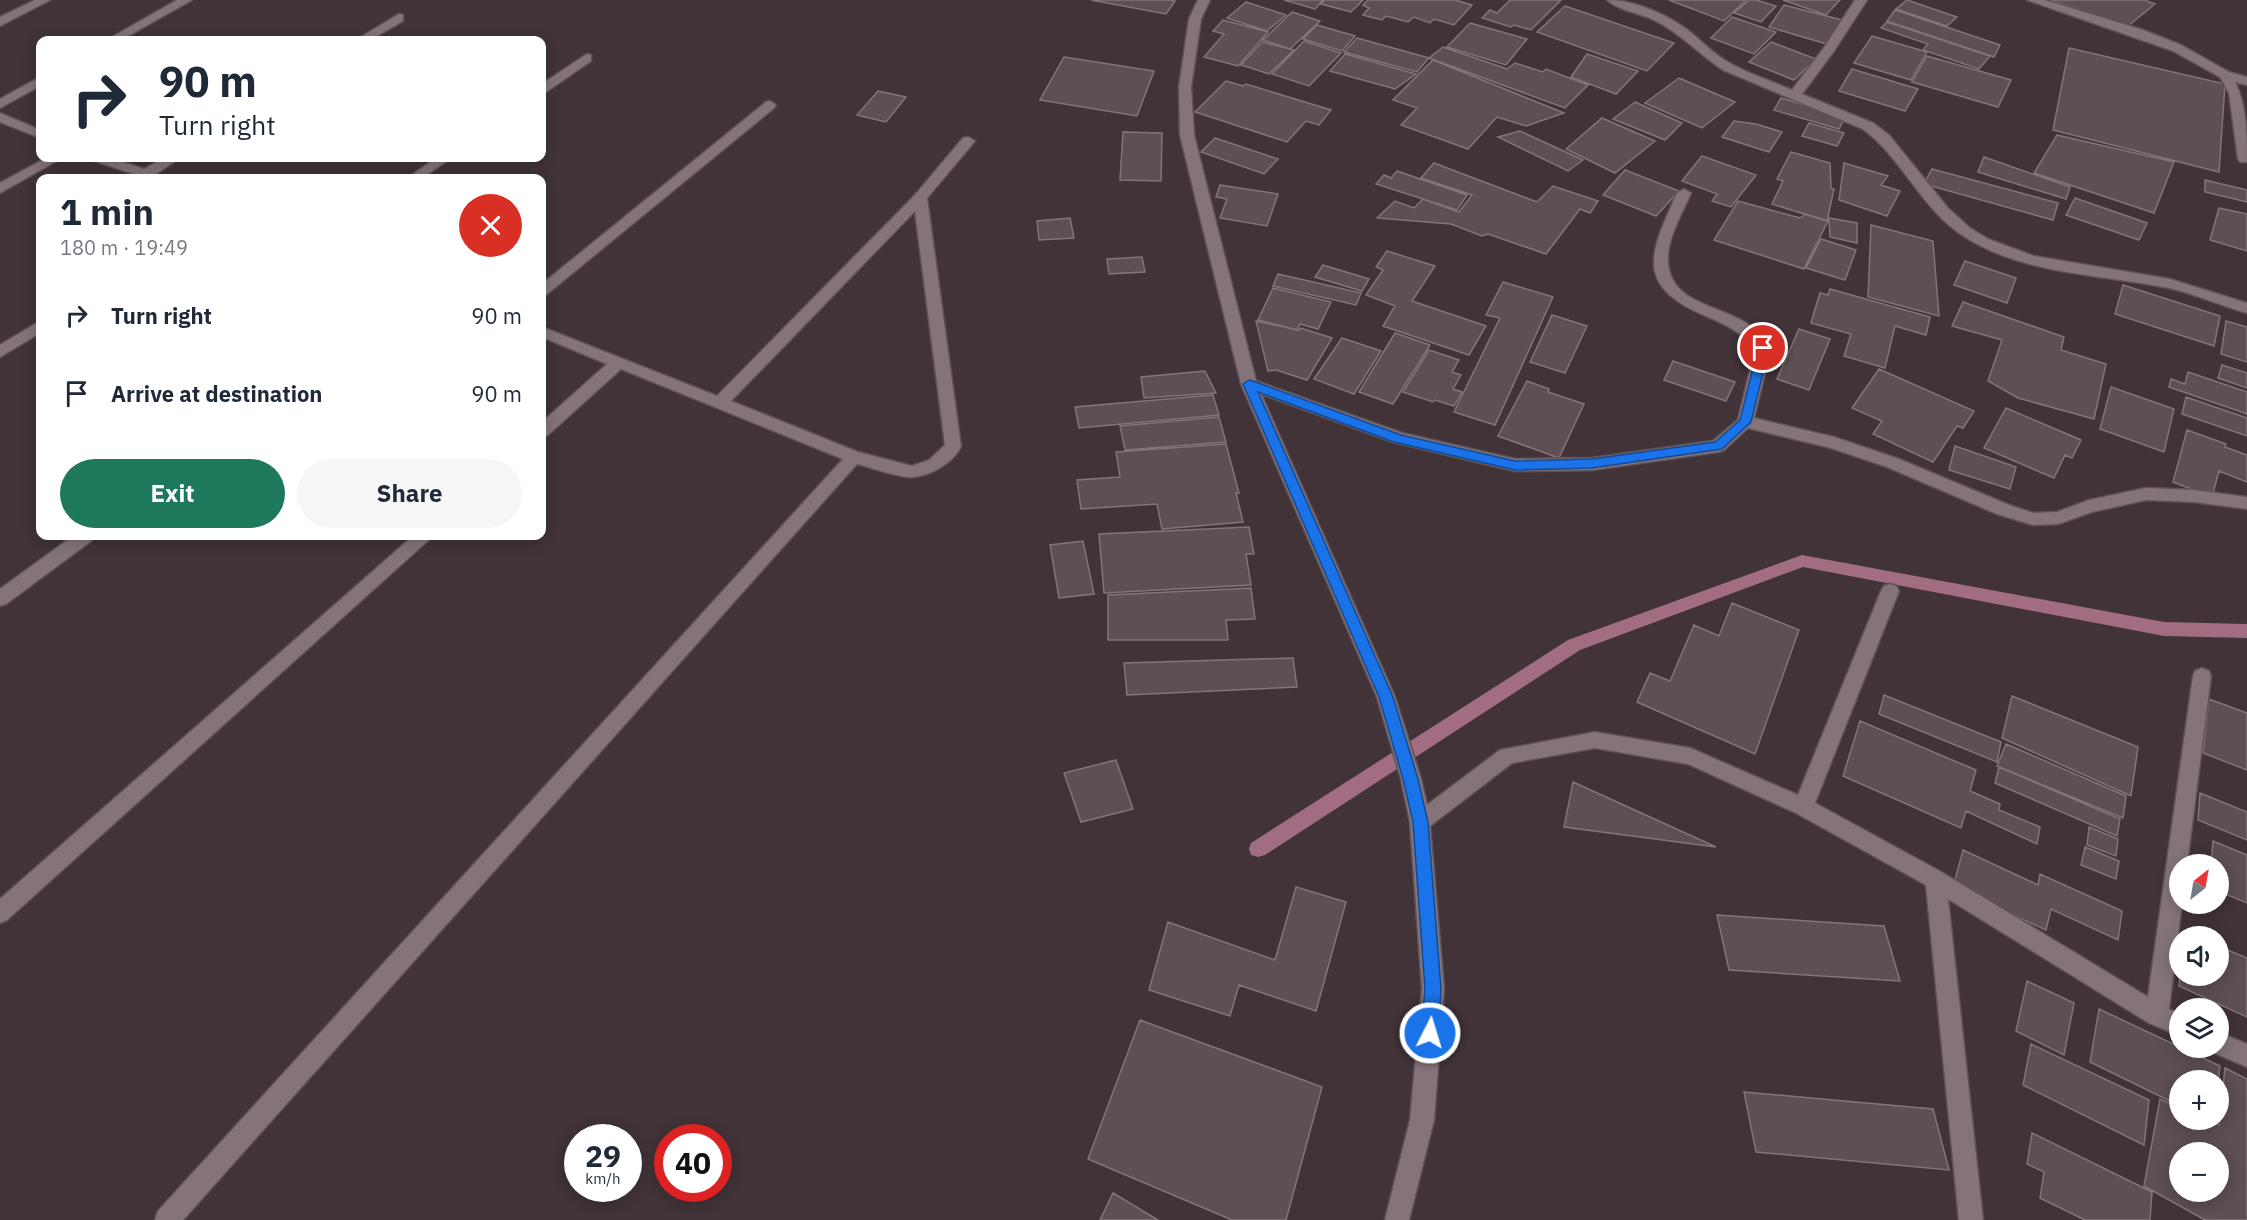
<!DOCTYPE html>
<html lang="en">
<head>
<meta charset="utf-8">
<style>
  body { margin:0; font-family:"IBM Plex Sans",sans-serif; background:#f6f6f7; color:#1f2937; height:100vh; display:flex; flex-direction:column; font-size:22px; white-space:nowrap }
  * { box-sizing:border-box; margin:0 }
  p { font-size:20px; color:#747a83 }
  .icon { flex:none; width:33px; height:33px; fill:none; stroke:currentColor; stroke-width:2; stroke-linecap:round; stroke-linejoin:round }
  .map { position:relative; flex:1; overflow:hidden }
  .drawer { position:absolute; left:36px; top:174px; width:510px; height:366px; display:flex; flex-direction:column; background:#fff; border-radius:12px; box-shadow:0 3px 15px #0003 }
  .drawer>* { flex:none }
  .guide { position:absolute; left:36px; top:36px; width:510px; height:126px; border-radius:12px; box-shadow:0 3px 15px #0003; background:#fff; color:#1f2937; overflow:hidden }
  .needle { width:39px; rotate:31deg }
  .controls { position:absolute; left:2169px; top:854px; display:grid; gap:12px }
  .controls a { display:grid; place-items:center; width:60px; height:60px; border-radius:50%; background:#fff; box-shadow:0 3px 15px #0003; font-size:30px }
  .speed { position:absolute; left:564px; top:1124px; display:flex; gap:12px; font-size:30px; font-weight:700; text-align:center }
  .speed>* { display:grid; place-content:center; width:78px; height:78px; border-radius:50%; background:#fff; box-shadow:0 3px 15px #0003; line-height:1 }
  .speed small { font-size:15px; font-weight:400 }
  .speed .limit { border:9px solid #d22; background:#fff; color:#111 }
  .pin { position:absolute; display:grid; place-items:center; width:51px; height:51px; color:#fff; margin:-26px; border:3px solid #fff; border-radius:50%; box-shadow:0 2px 6px #0007 }
  .me { position:absolute; width:66px; margin:-33px; rotate:5deg; stroke-linejoin:round; filter:drop-shadow(0 0 4px #0008) }
  .turn { display:flex; align-items:center; gap:21px; height:126px; padding:0 24px; font-size:27px }
  .turn .icon { width:78px; height:78px; stroke-width:2.5 }
  .turn b { display:block; font-size:42px; line-height:51px }
  .round { display:grid; place-items:center; flex:none; width:63px; height:63px; border-radius:32px; background:#f6f6f7 }
  .head { display:flex; align-items:center; justify-content:space-between; height:102px; padding:0 24px }
  h1 { font-size:36px; font-weight:700; line-height:45px }
  .primary-button { display:flex; gap:12px; margin-top:auto; padding:12px 24px }
  .primary-button a { flex:1; height:69px; border-radius:36px; background:#1e785b; color:#fff; font-size:24px; font-weight:700; line-height:69px; text-align:center }
  .primary-button a+a { background:#f6f6f7; color:#1f2937 }
  ul { padding:0; list-style:none }
  li { display:flex; align-items:center; gap:18px; height:78px; padding:0 24px }
  li div { flex:1 }
  li b { display:block; font-size:22px }
  li em { font-style:normal }
  .map>svg:first-child { display:block }
  .lines { fill:none; stroke-linecap:round; stroke-linejoin:round }
  .stream { fill:#a26d82; fill-rule:evenodd }
  .building { fill:#5d4f54; stroke:#837479; stroke-width:1.5; fill-rule:evenodd }
  .minor-casing { stroke:#5d5256; stroke-width:3 }
  .minor { fill:#84747a; fill-rule:evenodd }
  .route { fill:#1a73e8; stroke:#114b97; stroke-width:1.5 }
</style>
</head>
<body>
<div class="map">
<svg width="2247" height="1220" viewBox="0 0 2247 1220">
  <rect width="100%" height="100%" fill="#413338"/>
  <g class="lines">
    <path class="stream" d="M1802 555 2164 622 2247 624V638L2164 636 1803 567 1580 650 1265 855 1258 857 1251 855 1249 849 1251 843 1568 640Z"/>
  </g>
  <path class="building" d="M1091 0H1171L1175 1 1166 14Z
    M1284 0H1323L1315 9Z
    M1325 0H1363L1351 12 1321 4Z
    M1368 0H1455L1472 5 1454 25 1434 19 1430 23 1414 17 1408 22 1386 16 1382 20 1363 15 1369 8 1363 5Z
    M1510 0H1561L1531 30 1514 25 1511 27 1482 18 1490 10 1497 13Z
    M1669 0H1746L1724 21Z
    M1749 0H1756L1776 6 1761 22 1734 13Z
    M1783 0H1840L1826 15Z
    M1907 0 1957 17 1947 26 1896 9Z
    M2050 0H2144L2155 4 2128 26Z
    M1246 2 1286 15 1267 31 1227 18Z
    M1784 5 1815 13 1842 20 1827 44 1769 27Z
    M1565 6 1674 43 1647 71 1537 32Z
    M1895 10 2000 45 1994 57 1887 21Z
    M1292 12 1320 21 1290 49 1263 40Z
    M1732 17 1776 32 1754 54 1711 38Z
    M1223 20 1268 32 1238 66 1204 57 1224 34 1213 31Z
    M1887 22 1990 56 1979 69 1923 50 1928 44 1881 28Z
    M1470 23 1527 39 1506 65 1447 47Z
    M1317 25 1355 36 1342 51 1303 39Z
    M1872 36 1927 52 1911 80 1854 63Z
    M1357 38 1429 58 1417 72 1344 52Z
    M1304 41 1341 53 1309 86 1272 74Z
    M1262 42 1294 50 1269 74 1241 65Z
    M1771 42 1816 59 1794 80 1749 62Z
    M1443 47 1507 69 1515 63 1543 72 1546 69 1588 85 1565 108 1429 58Z
    M2069 48 2225 84 2219 172 2053 130Z
    M1345 54 1416 74 1395 89 1330 71Z
    M1587 54 1638 71 1616 94 1571 77Z
    M1927 56 2011 80 1998 107 1912 82Z
    M1064 57 1154 71 1137 116 1040 100Z
    M1433 60 1564 113 1526 126 1497 117 1468 149 1401 125 1417 108 1393 100Z
    M1852 69 1918 89 1905 111 1839 91Z
    M1679 78 1735 102 1702 128 1645 103Z
    M1226 81 1243 86 1246 84 1331 110 1319 125 1306 121 1287 142 1195 112Z
    M878 91 906 97 886 122 857 115Z
    M1781 98 1845 117 1839 129 1774 110Z
    M1635 102 1682 123 1665 140 1613 119Z
    M1602 118 1655 141 1615 173 1566 149Z
    M1734 121 1756 124 1782 132 1769 152 1722 137Z
    M1809 123 1844 133 1837 146 1802 136Z
    M1520 131 1583 160 1568 171 1498 137Z
    M1123 132 1162 133 1161 181 1120 180Z
    M2057 135 2174 162 2154 213 2034 173Z
    M1215 138 1278 159 1264 174 1201 152Z
    M1791 152 1830 163 1831 188 1834 189 1827 221 1772 204 1783 181 1777 179Z
    M1702 156 1756 175 1731 207 1712 201 1717 194 1682 181Z
    M1984 157 2070 187 2066 199 1978 172Z
    M1434 163 1537 202 1553 186 1598 201 1590 213 1580 209 1546 254 1488 234 1482 236 1451 224 1377 218 1395 201 1414 208 1423 199 1459 212 1472 195 1421 178Z
    M1844 163 1888 176 1881 185 1900 191 1887 216 1839 200Z
    M1932 169 2058 203 2053 220 1924 184Z
    M1625 170 1679 191 1656 216 1603 195Z
    M1397 171 1467 195 1457 210 1376 184 1384 175 1391 178Z
    M2205 180 2247 190V202L2205 192Z
    M1220 185 1278 194 1267 226 1220 218 1227 199 1216 197Z
    M2075 198 2147 223 2139 240 2066 215Z
    M1738 201 1800 218 1806 214 1828 221 1804 269 1714 240Z
    M2219 208 2247 214V251L2210 240Z
    M1070 218 1074 238 1039 240 1037 221Z
    M1829 218 1857 223V243L1830 237Z
    M1871 225 1933 241 1939 316 1868 297Z
    M1821 239 1856 250 1845 280 1806 268Z
    M1387 251 1435 266 1412 301 1486 326 1469 355 1383 326 1395 306 1366 295 1383 270 1376 267Z
    M1142 257 1145 272 1109 274 1107 259Z
    M1965 261 2016 278 2007 303 1954 285Z
    M1323 265 1369 279 1362 291 1315 277Z
    M1278 274 1361 293 1356 305 1273 286Z
    M1503 282 1553 297 1495 425 1454 412 1500 318 1486 315Z
    M2123 285 2220 316 2214 346 2115 314Z
    M1273 288 1331 302 1318 329 1300 324 1297 330 1258 320Z
    M1830 289 1930 317 1926 335 1895 326 1885 368 1844 356 1851 334 1811 323 1820 293 1828 295Z
    M1963 302 2064 337 2061 350 2106 364 2094 419 2018 398 1988 381 2002 340 1952 326Z
    M1552 315 1587 326 1565 373 1530 362Z
    M1256 321 1299 330 1301 328 1332 338 1307 380 1276 370 1268 371Z
    M2226 321 2247 327V362L2221 354Z
    M1799 329 1830 339 1809 390 1777 379Z
    M1395 333 1430 345 1393 404 1359 392Z
    M1342 338 1381 351 1354 394 1314 379Z
    M1429 350 1459 360 1452 372 1461 375 1453 389 1462 392 1454 406 1435 400 1433 402 1403 392Z
    M1673 361 1735 382 1726 401 1664 380Z
    M2222 365 2247 373V388L2218 378Z
    M1879 369 1974 411 1963 428 1957 426 1933 462 1873 434 1882 421 1852 408Z
    M1205 371 1216 393 1144 398 1141 377Z
    M2188 372 2247 392V414L2169 387 2171 379 2185 384Z
    M1527 381 1549 389 1548 392 1584 404 1559 458 1498 436Z
    M2111 387 2174 409 2164 452 2100 429Z
    M1213 395 1219 415 1079 428 1075 407Z
    M2186 397 2247 418V436L2182 414Z
    M2006 408 2081 440 2072 458 2065 455 2054 478 1984 448Z
    M1219 417 1226 442 1125 450 1120 426Z
    M2187 430 2226 444 2225 447 2247 455V482L2219 471 2212 497 2173 482Z
    M1226 444 1239 493H1236L1243 522 1162 529 1157 504 1081 509 1077 480 1120 477 1116 452Z
    M1955 446 2016 467 2010 489 1949 470Z
    M1249 527 1254 554H1246L1251 585 1104 593 1099 534Z
    M1083 541 1094 594 1059 598 1050 545Z
    M1251 588 1255 619 1226 620 1228 640H1108V595Z
    M1732 603 1799 630 1755 754 1637 702 1650 673 1670 681 1694 625 1719 636Z
    M1293 658 1297 687 1127 695 1124 663Z
    M1884 695 2001 742 1997 762 1879 714Z
    M2012 696 2138 747 2131 796 2002 738Z
    M2209 699 2247 713V770L2203 753Z
    M1860 721 1976 770 1970 791 2000 804 1999 810 2040 827 2037 844 1966 811 1961 828 1843 776Z
    M2006 744 2126 796 2123 818 1997 766Z
    M1116 760 1133 809 1081 822 1064 773Z
    M1999 767 2120 819 2117 836 1995 783Z
    M1573 782 1716 847 1564 827Z
    M2200 793 2247 812V840L2198 820Z
    M2089 827 2118 839 2116 856 2087 845Z
    M2213 841 2247 855V903L2218 891V864H2211Z
    M2085 847 2119 861 2116 879 2081 865Z
    M1963 850 2038 885 2040 874 2122 911 2118 940 2051 909 2046 930 1953 887Z
    M1296 887 1346 902 1316 1011 1239 985 1230 1016 1149 990 1168 922 1275 960Z
    M1717 915 1884 926 1900 981 1729 970Z
    M2218 946 2247 958V1017L2179 986 2180 975H2218Z
    M2027 981 2074 1003 2064 1055 2016 1031Z
    M2099 1009 2220 1066 2218 1083V1080H2180V1106L2090 1062Z
    M1140 1020 1322 1087 1286 1220H1232L1088 1159Z
    M2031 1044 2149 1100 2144 1145 2023 1085Z
    M2225 1068 2247 1079V1220H2205L2144 1186 2160 1099 2180 1108V1119H2205L2219 1125ZM2180 1152H2218V1191H2180Z
    M1744 1092 1933 1109 1949 1170 1756 1152Z
    M2032 1133 2152 1192 2150 1220H2085L2040 1198 2044 1172 2027 1164Z
    M1113 1193 1158 1220H1100Z"/>
  <g class="lines">
    <defs>
      <path id="minor" d="M35 0H50L0 26V17Z
        M177 0H192L121 40H107Z
        M1198 0H1210L1201 19 1191 87 1194 135 1256 381 1402 433 1515 459 1592 458 1713 441 1738 420 1755 349C1742 332 1725 324 1706 316 1632 285 1651 252 1677 193L1684 189 1691 193C1683 212 1670 233 1668 254 1665 300 1709 303 1741 320 1753 326 1763 336 1771 348L1754 418 1834 437 1899 459 2009 505 2033 513 2057 512 2089 500 2146 488 2194 490 2247 497V509L2194 502 2146 500 2092 512 2058 524 2033 525 1997 514 1887 467 1831 448 1748 428 1724 450 1718 452 1592 470 1515 471 1393 442 1261 394 1395 697 1421 779 1427 805 1500 750 1595 732 1690 748 1798 795 1881 591 1884 586 1890 584 1896 586 1899 591 1815 803 1943 873 2148 997 2193 676 2195 671 2202 668 2209 671 2211 676 2187 864H2180V903H2182L2169 1009 2180 1014V1036L2149 1023 1948 899 1983 1220H1959L1926 885 1796 813 1688 764 1595 748 1512 763 1430 826 1444 989 1434 1120 1409 1220H1385L1410 1120 1422 989 1410 822 1401 779 1377 697 1241 384 1180 135 1179 87 1189 19Z
        M1607 0C1634 0 1663 13 1685 28 1700 39 1712 53 1728 62 1748 74 1772 81 1792 90L1823 49 1855 0H1867L1834 51 1802 94 1873 123 1889 135 1948 208 1970 228 1988 239 2034 256 2170 279 2247 303V313C2221 306 2196 294 2169 288 2101 274 2022 275 1962 235 1921 208 1902 158 1863 129L1723 70C1699 54 1680 33 1654 20 1640 13 1619 11 1607 0Z
        M2027 0H2045L2143 30 2181 45 2229 72 2247 77V85L2235 82C2247 106 2247 135 2247 162H2240L2238 159 2229 93 2220 77 2173 51Z
        M399 14 403 15V21L370 40H356Z
        M587 54 591 55V61L546 92 542 93V84Z
        M40 77V86L0 108V99Z
        M770 101 776 105 774 108 547 294 542 296V284L766 102Z
        M0 113 40 130V138L0 122Z
        M968 137 975 141 927 198 961 447C952 463 932 475 914 477 901 479 871 467 857 464L183 1220H155L158 1211 843 459 621 369 548 435 542 437V422L607 364 542 337V327L717 396 915 195 963 138ZM915 211 945 445 929 460 912 466 858 452 731 401Z
        M46 158H62L0 193V183Z
        M93 158H111L144 169 164 158H180L156 174 162 178H145L95 161Z
        M436 158H451L422 178H408Z
        M40 321V333L0 357V345Z
        M73 536H94L91 541 6 604 0 606V589Z
        M413 536H433L7 920 0 923V899Z
        M2218 1032 2247 1044V1067L2210 1051 2208 1047H2218Z"/>
    </defs>
    <use href="#minor" class="minor-casing"/>
    <use href="#minor" class="minor"/>
  </g>
  <path class="route" d="M1763 344 1769 348 1751 422 1722 449 1592 468 1515 470 1394 442 1258 392 1393 697 1418 779 1428 822 1441 989 1438 1033 1436 1039 1430 1041 1423 1039 1421 1033 1425 989 1413 822 1403 779 1379 697 1243 384 1249 380 1253 381 1401 435 1515 461 1592 459 1715 442 1740 420 1758 348Z"/>
</svg>
<div class="controls">
<a><svg class="needle" viewBox="-14 -14 28 28"><path d="M0-13l5 13h-10z" fill="#e53935"/><path d="M0 13l5-13h-10z" fill="#747a83"/></svg></a>
<a><svg class="icon" aria-label="sound" viewBox="0 0 24 24"><path d="M4 9h4l5-4v14l-5-4H4zM17 9q2 3 0 6"/></svg></a>
<a><svg class="icon" aria-label="layers" viewBox="0 0 24 24"><path d="M12 4l9 5-9 5-9-5zM3 14l9 5 9-5"/></svg></a>
<a>+</a>
<a>−</a>
</div>
<div class="speed"><div>29<small>km/h</small></div><div class="limit">40</div></div>
<div class="pin" style="left:1763px;top:348px;background:#d93025"><svg class="icon" aria-label="arrive" viewBox="0 0 24 24"><path d="M6 21V4h12l-3 4 3 4H6"/></svg></div>
<svg class="me" style="left:1430px;top:1033px" viewBox="-20 -20 40 40"><circle r="17" fill="#1a73e8" stroke="#fff" stroke-width="3"/><path d="M0-11L8 9 0 5-8 9z" fill="#fff"/></svg>
<div class="guide">
<div class="turn"><svg class="icon" aria-label="right" viewBox="0 0 24 24"><path d="M7 20v-9h11M14 6l5 5-5 5"/></svg><div><b>90 m</b>Turn right</div></div>
</div>
<section class="drawer">
<div class="head"><div><h1>1 min</h1><p>180 m · 19:49</p></div><a class="round" style="background:#d93025;color:#fff"><svg class="icon" aria-label="close" viewBox="0 0 24 24"><path d="M6 6l12 12M18 6L6 18"/></svg></a></div>
<ul>
<li><svg class="icon" aria-label="right" viewBox="0 0 24 24"><path d="M7 20v-9h11M14 6l5 5-5 5"/></svg><div><b>Turn right</b></div><em>90 m</em></li>
<li><svg class="icon" aria-label="arrive" viewBox="0 0 24 24"><path d="M6 21V4h12l-3 4 3 4H6"/></svg><div><b>Arrive at destination</b></div><em>90 m</em></li>
</ul>
<div class="primary-button"><a>Exit</a><a>Share</a></div>
</section>
</div>
</body>
</html>
